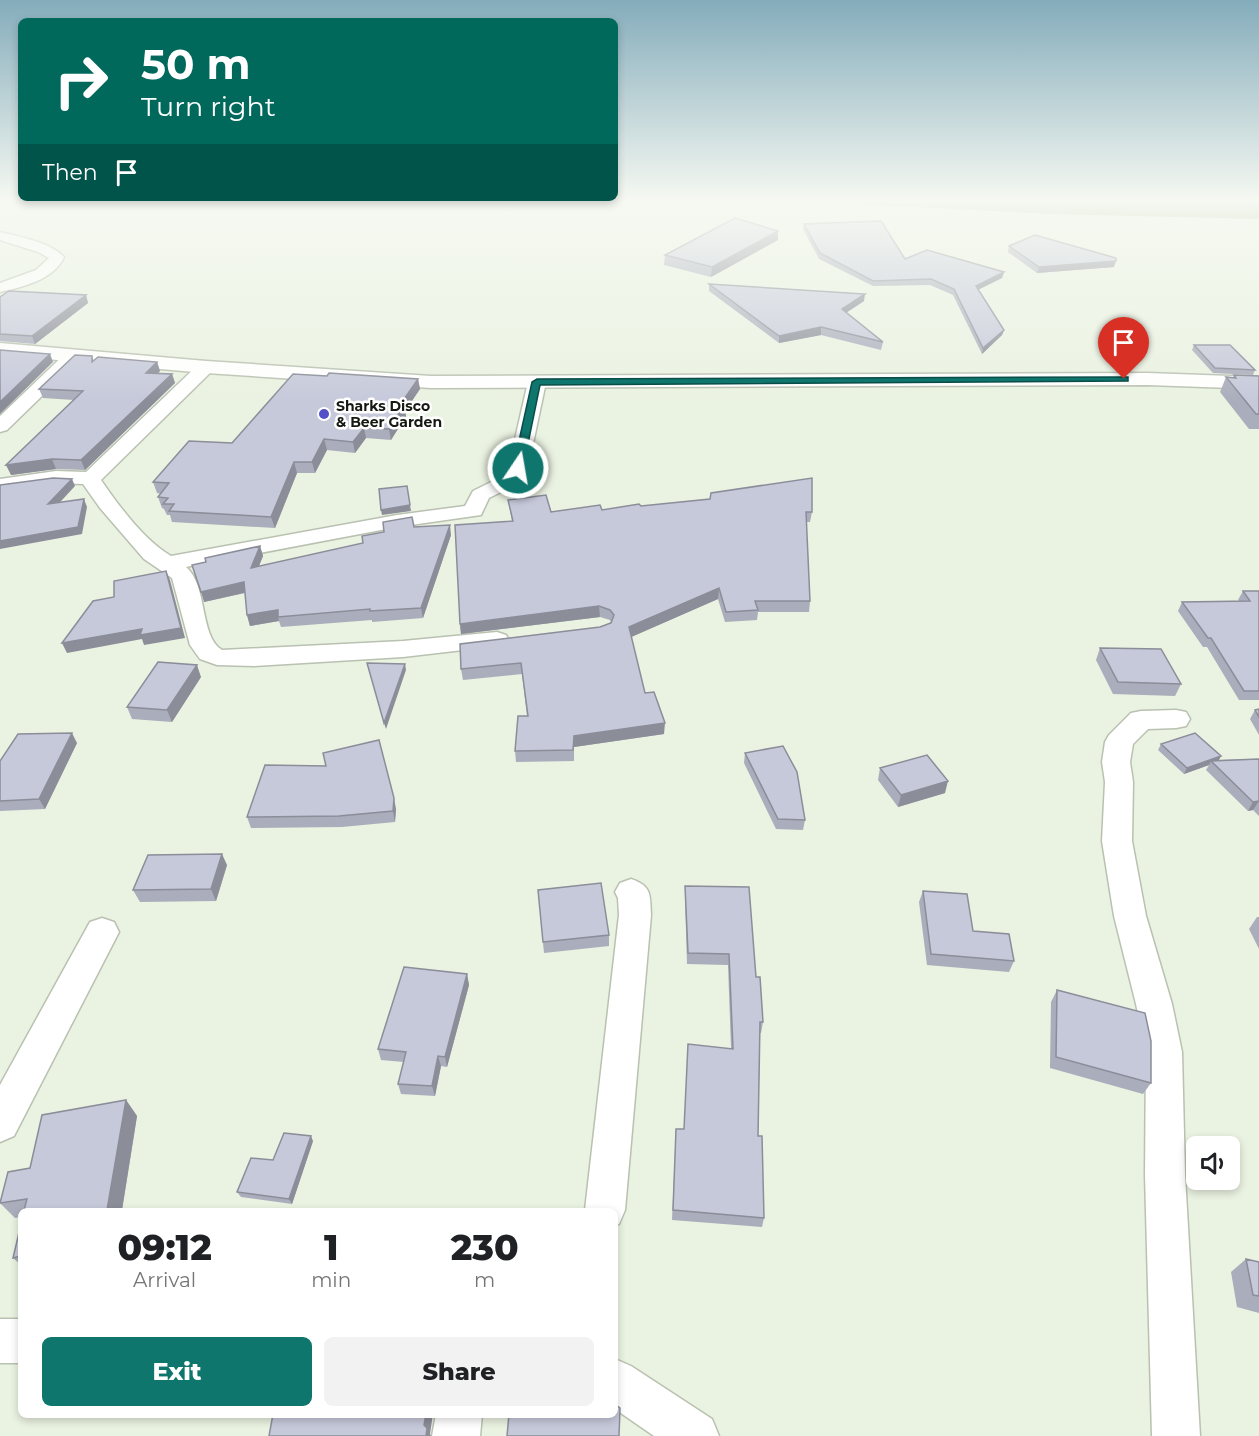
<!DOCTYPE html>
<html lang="en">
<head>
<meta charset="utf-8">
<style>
  body { margin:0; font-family:Montserrat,sans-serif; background:#f2f2f2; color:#202124; height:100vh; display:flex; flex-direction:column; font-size:22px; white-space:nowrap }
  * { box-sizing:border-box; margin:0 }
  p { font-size:20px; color:#757577 }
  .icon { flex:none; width:33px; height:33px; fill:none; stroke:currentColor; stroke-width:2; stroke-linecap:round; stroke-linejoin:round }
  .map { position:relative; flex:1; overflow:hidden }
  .drawer { position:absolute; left:18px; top:1208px; width:600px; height:210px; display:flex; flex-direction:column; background:#fff; border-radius:9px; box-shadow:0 3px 9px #0003 }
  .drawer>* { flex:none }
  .banner { position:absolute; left:18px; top:18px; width:600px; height:183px; border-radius:9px; box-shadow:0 3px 9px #0003; background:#00695c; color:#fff; overflow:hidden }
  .controls { position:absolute; left:1186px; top:1136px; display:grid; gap:12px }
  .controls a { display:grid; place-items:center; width:54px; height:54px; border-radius:9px; background:#fff; box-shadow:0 3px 9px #0003; font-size:30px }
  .pin { position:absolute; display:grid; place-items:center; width:51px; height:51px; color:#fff; margin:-62px -26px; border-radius:50% 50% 50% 0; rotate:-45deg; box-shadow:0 0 6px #0007 }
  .pin .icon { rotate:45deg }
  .me { position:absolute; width:66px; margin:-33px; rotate:12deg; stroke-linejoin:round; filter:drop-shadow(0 0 4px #0008) }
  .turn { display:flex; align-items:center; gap:21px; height:126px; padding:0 24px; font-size:27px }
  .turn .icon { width:78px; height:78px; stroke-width:2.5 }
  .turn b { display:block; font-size:42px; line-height:51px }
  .then { display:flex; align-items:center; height:57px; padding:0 24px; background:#0003; gap:12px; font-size:22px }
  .eta { display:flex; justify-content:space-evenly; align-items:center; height:102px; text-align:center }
  .eta b { font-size:36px; font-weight:800; line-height:42px }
  .primary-button { display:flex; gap:12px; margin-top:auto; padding:12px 24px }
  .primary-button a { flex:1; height:69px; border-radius:9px; background:#0f766e; color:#fff; font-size:24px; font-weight:800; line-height:69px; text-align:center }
  .primary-button a+a { background:#f2f2f2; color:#202124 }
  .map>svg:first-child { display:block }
  .water { fill:#8fa178 }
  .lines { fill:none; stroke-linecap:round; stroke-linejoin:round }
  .minor-casing { stroke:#b9c1b1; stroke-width:3 }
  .tertiary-casing { stroke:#b9c1b1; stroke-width:3 }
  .minor { fill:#fff; fill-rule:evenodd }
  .tertiary { fill:#fff; fill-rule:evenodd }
  .wall { fill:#aaadbb }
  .shaded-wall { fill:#8b8d99 }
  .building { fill:#c6c9da; stroke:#8b8d99; stroke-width:1.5 }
  .route { fill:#0f766e; stroke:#0a4d48; stroke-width:1.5 }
  .poi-dot { fill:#5351c8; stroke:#fff; stroke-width:2 }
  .labels { text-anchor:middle; stroke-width:5; stroke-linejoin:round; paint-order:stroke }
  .far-poi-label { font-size:14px; font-weight:bold; fill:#161812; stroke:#fff; text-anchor:start }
</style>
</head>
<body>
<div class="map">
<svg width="1259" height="1436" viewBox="0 0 1259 1436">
  <rect width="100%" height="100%" fill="#eaf2e1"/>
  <path class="water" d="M799 201H1259V219L1051 214Z"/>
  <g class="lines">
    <defs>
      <path id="minor" d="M0 232C20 237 50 242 64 257 54 280 22 287 0 292V283L36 270 49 258 38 252 0 240Z
        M74 350 82 355 80 359 7 430 0 432V416L68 351Z
        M206 362 212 363 215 367 212 371 101 480C118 505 145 541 171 556L397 515 465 506 473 491 507 474 528 382 531 378H543L546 382 526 477 523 481 489 498 481 515 397 527 186 567C208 585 199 636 222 650L403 641 497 632 506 635 509 640 506 645 403 657 254 666 217 665 200 659 190 645 172 578 144 559 100 508 83 484 56 483 0 491V479L56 471 86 472 200 363Z
        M1176 710 1186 712 1190 719 1186 726 1176 728 1148 729 1133 744 1130 762 1133 782 1132 841 1146 916 1172 1004 1182 1052 1185 1175 1200 1436H1152L1145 1175 1146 1052 1136 1004 1114 916 1102 841 1105 782 1102 762 1105 742 1109 735 1131 713 1141 711Z
        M631 879C652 886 650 895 651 915L625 1210 619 1224 615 1226V1210H585L619 915 618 898 615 892 620 883Z
        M102 918 114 922 119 932 14 1136 0 1142V1085L90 922Z
        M0 1319H21V1363H0Z
        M615 1359 631 1366 712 1419 719 1436H654L615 1409Z
        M436 1414H482L480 1436H432Z"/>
      <path id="tertiary" d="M0 343 206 361 431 376 1148 373 1259 377V389L1148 385 431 388 206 373 0 355Z"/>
    </defs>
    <use href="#minor" class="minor-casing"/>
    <use href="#tertiary" class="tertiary-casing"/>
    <use href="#minor" class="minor"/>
    <use href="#tertiary" class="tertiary"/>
  </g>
  <path class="wall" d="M804 224 905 259 1004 272 1002 278 978 290 1004 330 1002 335 982 354 953 295 930 285 873 286 819 259 803 229Z
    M778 240 711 277 664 265 665 255Z
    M1009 246 1114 267 1037 273 1008 252Z
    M709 284 864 301 846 313 883 342 881 350 821 335 779 343 709 291Z
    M86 295 88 303 35 344 0 341V297Z
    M1194 345 1255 370 1253 375 1213 373 1192 350Z
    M92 356 94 361 157 362 160 371 158 373 172 374 175 383 85 470 56 469 11 475 74 400 43 398 39 389Z
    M1234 375 1259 376V429H1249L1220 392 1226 377H1233Z
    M418 379 420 389 405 411 406 416 391 440 366 438 355 453 327 450 315 473H297L275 528 172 522 170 515H167L164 509 162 508 158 497 161 494 157 493 153 482 232 443Z
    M508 500 551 512 602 510 641 506 812 512 810 522H806L810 601 809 612H758L757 620 725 622 718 599 631 637 645 693 664 734 574 747V761L516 762 515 751 527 716 522 674 463 680 461 669 600 627 611 622 610 620 600 617 461 634 460 624 512 521Z
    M414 527 451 535 423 618 372 622V620L281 627 279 621 250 626 247 615 245 593 204 602 206 562 260 546 263 556 259 566 363 543Z
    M1243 591H1259V700H1239L1207 647H1203L1178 611 1182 602 1239 601 1238 600Z
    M1100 648 1181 684 1175 696 1113 694 1096 660Z
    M201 677 172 722 132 719 127 707Z
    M1259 709V735L1250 719 1255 710Z
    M77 743 45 809 0 811V761Z
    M1161 744 1219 760 1259 759V816L1253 810 1248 811 1206 770 1209 765 1184 774 1158 750Z
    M745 753 805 820 803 830 776 829 744 763Z
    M880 768 945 793 898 807 878 780Z
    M396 809 395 822 342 827 251 828 247 817Z
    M227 865 216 901 140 902 133 890Z
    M685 886 756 977 763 1022 761 1033H760L758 1136 764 1218 762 1227 672 1220 676 1129H684L731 1048 728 965 687 964 685 898Z
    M538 890 609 935V946L544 953Z
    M923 891 973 931 1014 961 1009 972 927 965 919 902Z
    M1257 917H1259V949L1249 929Z
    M467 974 469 985 447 1067 441 1066 435 1096 401 1094 398 1084 404 1062 381 1060 378 1049Z
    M1057 990 1151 1083 1143 1094 1050 1068 1051 1002Z
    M126 1100 137 1116 122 1210H21V1217L15 1218 0 1203 30 1168Z
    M313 1141 292 1204 241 1197 237 1192 273 1160Z
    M21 1224V1265L13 1258Z
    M1246 1259 1259 1262V1313L1237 1307 1231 1272Z"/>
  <path class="shaded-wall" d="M778 231V240L711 277 712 267Z
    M1116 261 1114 267 1037 273 1039 267Z
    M1004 272 1002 278 975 291 976 286Z
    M865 294 864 301 841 316 842 309Z
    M86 295 88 303 35 344 32 336Z
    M821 327V335L779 343V336Z
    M1004 330 1002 335 982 354 983 348Z
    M50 354 53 362 0 414V402Z
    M157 362 160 371 149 382 146 373Z
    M172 374 175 383 85 470 81 460Z
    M418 379 420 389 405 411 406 416 391 440 389 429 400 405Z
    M364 428 366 438 355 453 353 442Z
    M324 439 327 450 315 473 312 462Z
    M52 459 56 469 11 475 6 465Z
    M294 462 297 473 275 528 271 517Z
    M72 479 75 486 51 512 48 504Z
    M84 499 87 507 82 534 0 549V541Z
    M410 505 411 511 382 515 381 510Z
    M450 525 451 535 423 618 421 608Z
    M260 546 263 556 254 578 251 568Z
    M166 571 170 580 185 638 144 645 142 639 67 653 62 643Z
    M244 582 248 592 204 602 201 592Z
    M719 588 718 599 629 638V627Z
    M599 606 600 617 461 634 460 624Z
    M278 610V617L279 621 250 626 247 615Z
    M405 664 406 670 386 729 384 723Z
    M197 665 201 677 172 722 167 710Z
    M665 723 664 734 574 747V761V736Z
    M72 733 77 743 45 809 39 799Z
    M1221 756 1218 762 1211 761 1209 765 1184 774 1187 768Z
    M948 781 945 793 898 807 901 795Z
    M394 798 396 809 395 822 393 811Z
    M1259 801 1253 810 1248 811 1253 802Z
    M222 854 227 865 216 901 211 889Z
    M467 974 469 985 447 1067 445 1057Z
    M438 1056 441 1066 435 1096 432 1086Z
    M126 1100 137 1116 122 1210H107Z
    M311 1136 313 1141 292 1204 289 1199Z
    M426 1414H433L430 1434 431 1436H426L424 1425Z"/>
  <path class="building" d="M735 218 778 231 712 267 665 255Z
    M881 221 905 259 927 250 1004 272 976 286 1004 330 983 348 954 289 931 279 873 281 820 253 804 224Z
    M1035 235 1116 258V261L1039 267 1009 246Z
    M709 284 865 294 842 309 883 342 821 327 779 336Z
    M9 291 86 295 32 336 0 334V297Z
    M1194 345H1230L1255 370 1215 368Z
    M0 350 50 354 0 402Z
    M75 355 92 356V362L98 357 157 362 146 373 172 374 81 460 52 459 6 465 83 391 39 389Z
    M329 373 418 379 400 405 404 406 389 429 364 428 353 442 324 439 312 462H294L271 517 169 511 174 504H163L168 498 158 497 169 483 153 482 189 441 232 443 293 374 327 376Z
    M1234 375 1259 376V414H1256L1226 377 1236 378Z
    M53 478 72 479 48 504 84 499 78 527 0 541V485Z
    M812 478V512H806L810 601H755L758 610 726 612 719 588 629 627 645 693 654 692 665 723 574 736 573 750 515 751 518 716H528L521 663 461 669 460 644 600 627 611 623 614 615 610 610 599 606 460 624 455 525 513 521 508 500 546 495 551 512 600 505 602 510 639 504 641 506 710 499 711 493Z
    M407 486 410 505 381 510 379 489Z
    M412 517 414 527 450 525 421 608 370 611V609L278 617V610L247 615 244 582 201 592 192 565 206 562 205 558 260 546 251 568 363 543 362 536 384 532 383 522Z
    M166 571 181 628 140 635 142 629 62 643 93 601 114 597V581Z
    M1243 591H1259V691H1244L1211 638H1208L1182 602 1250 601Z
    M1100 648 1161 649 1181 684 1118 682Z
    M158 662 197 665 167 710 127 707Z
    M367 663 405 664 384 723Z
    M1259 709V717L1255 710Z
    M72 733 39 799 0 801V761L18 734Z
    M1195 733 1221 756 1187 768 1161 744Z
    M379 740 394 798 393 811 339 816 247 817 265 765 326 766 323 753Z
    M783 746 797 772 805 820 778 819 745 753Z
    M927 755 948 781 901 795 880 768Z
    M1259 759V801L1253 802 1211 761Z
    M222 854 211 889 133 890 148 855Z
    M601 883 609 935 543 942 538 890Z
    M685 886 749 887 756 977H760L763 1022H760L758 1136H762L764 1218 673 1210 676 1129H684L688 1044 733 1049 729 954 688 953Z
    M923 891 967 894 973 931 1009 934 1014 961 931 954Z
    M404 967 467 974 445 1057 438 1056 432 1086 398 1084 406 1052 378 1049Z
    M1057 990 1145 1013 1151 1041V1083L1056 1057Z
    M126 1100 107 1210H24L27 1199 0 1203 8 1172 30 1168 42 1115Z
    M284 1133 311 1136 289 1199 237 1192 251 1158 273 1160Z
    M21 1224V1256L13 1258Z
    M1246 1259 1259 1262V1296L1253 1295Z
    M615 1404 620 1408 619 1436H507L509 1414H615Z
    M273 1414H426L424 1425 427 1428 426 1436H269Z"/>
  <linearGradient id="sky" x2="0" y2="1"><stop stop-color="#84acbb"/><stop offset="0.5" stop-color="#f6f9f2"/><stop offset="1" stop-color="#f6f9f2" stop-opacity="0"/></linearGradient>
  <rect width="1259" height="402" fill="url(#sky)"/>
  <path class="route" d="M1124 377H1128V381L540 385 523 468 518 471 513 468 532 382 537 379Z"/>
  <circle class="poi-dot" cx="324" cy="414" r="6"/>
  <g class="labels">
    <g class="far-poi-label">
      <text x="336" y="411">Sharks Disco<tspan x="336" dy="16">&amp; Beer Garden</tspan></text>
    </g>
  </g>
</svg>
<div class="controls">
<a><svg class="icon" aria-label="sound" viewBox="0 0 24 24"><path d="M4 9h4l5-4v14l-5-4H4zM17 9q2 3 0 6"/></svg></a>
</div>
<div class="pin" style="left:1124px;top:379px;background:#d93025"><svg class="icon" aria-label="arrive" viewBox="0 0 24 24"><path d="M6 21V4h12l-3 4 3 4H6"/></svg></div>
<svg class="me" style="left:518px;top:468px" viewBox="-20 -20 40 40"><circle r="17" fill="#0f766e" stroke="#fff" stroke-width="3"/><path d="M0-11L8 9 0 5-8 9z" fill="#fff"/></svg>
<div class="banner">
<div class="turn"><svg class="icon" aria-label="right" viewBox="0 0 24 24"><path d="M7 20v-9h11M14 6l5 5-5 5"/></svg><div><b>50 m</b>Turn right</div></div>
<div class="then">Then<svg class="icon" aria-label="arrive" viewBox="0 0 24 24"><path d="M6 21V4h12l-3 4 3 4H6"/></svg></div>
</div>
<section class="drawer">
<div class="eta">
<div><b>09:12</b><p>Arrival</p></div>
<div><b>1</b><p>min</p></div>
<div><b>230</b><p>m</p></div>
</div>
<div class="primary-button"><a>Exit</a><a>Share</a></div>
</section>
</div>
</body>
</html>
